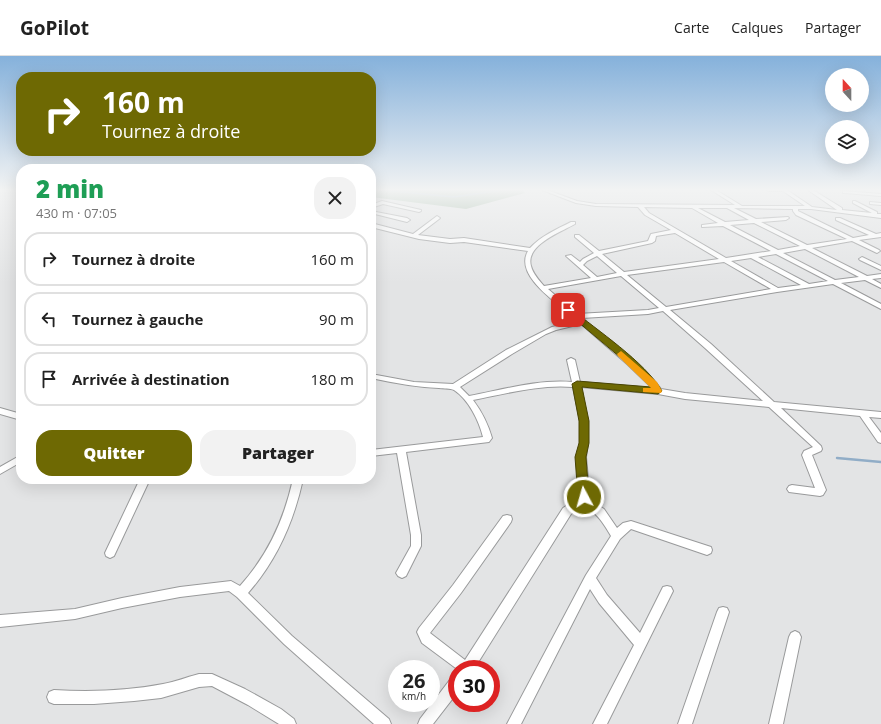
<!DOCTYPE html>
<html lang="fr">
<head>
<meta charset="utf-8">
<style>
  body { margin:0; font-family:"Open Sans",sans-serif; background:#f2f2f2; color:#222; height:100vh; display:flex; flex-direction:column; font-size:15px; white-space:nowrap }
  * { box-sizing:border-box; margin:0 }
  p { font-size:13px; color:#767676 }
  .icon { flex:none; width:22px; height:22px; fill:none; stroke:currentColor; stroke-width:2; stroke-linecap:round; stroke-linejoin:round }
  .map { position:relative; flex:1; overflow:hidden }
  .side { position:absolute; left:16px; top:108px; width:360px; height:320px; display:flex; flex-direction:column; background:#fff; border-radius:16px; box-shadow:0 4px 16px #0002 }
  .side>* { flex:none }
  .top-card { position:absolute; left:16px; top:16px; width:360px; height:84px; border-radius:16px; box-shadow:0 4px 16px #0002; background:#6e6903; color:#fff; overflow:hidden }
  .needle { width:26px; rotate:339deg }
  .controls { position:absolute; left:825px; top:12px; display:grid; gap:8px }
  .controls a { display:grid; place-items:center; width:44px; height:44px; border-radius:50%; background:#fff; box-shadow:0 4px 16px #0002; font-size:20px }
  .speed { position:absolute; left:388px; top:604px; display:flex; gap:8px; font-size:20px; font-weight:700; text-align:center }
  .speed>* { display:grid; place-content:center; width:52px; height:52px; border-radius:50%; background:#fff; box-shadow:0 4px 16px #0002; line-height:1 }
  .speed small { font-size:10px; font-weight:400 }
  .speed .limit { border:6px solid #d22; background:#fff; color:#111 }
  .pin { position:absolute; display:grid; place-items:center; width:34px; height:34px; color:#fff; margin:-17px; border-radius:8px; box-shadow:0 2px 6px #0006 }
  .me { position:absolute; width:44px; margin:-22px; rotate:354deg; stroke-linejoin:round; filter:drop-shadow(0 0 3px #0008) }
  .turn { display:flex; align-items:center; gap:14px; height:84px; padding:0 20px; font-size:18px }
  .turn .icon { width:52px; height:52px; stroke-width:2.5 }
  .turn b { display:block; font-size:28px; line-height:34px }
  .round { display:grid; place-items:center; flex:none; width:42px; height:42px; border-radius:16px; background:#f2f2f2 }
  .headline { display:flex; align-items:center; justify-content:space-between; height:68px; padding:0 20px }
  h1 { font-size:24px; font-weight:800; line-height:30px; color:#1e9e55 }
  .primary-button { display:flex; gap:8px; margin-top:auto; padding:8px 20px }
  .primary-button a { flex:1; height:46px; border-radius:16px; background:#6e6903; color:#fff; font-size:16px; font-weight:800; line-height:46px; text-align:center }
  .primary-button a+a { background:#f2f2f2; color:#222 }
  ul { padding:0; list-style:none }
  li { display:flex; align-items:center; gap:12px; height:54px; margin:0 8px 6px; padding:0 12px; border:2px solid #e0e0e0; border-radius:16px }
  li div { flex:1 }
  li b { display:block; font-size:15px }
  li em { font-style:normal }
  header { display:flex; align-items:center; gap:24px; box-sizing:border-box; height:56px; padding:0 20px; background:#fff; border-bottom:1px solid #e0e0e0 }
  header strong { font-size:19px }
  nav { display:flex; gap:22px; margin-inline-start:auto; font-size:14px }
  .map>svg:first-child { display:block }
  .forest { fill:#92af96 }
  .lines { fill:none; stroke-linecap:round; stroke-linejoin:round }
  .stream-far1 { stroke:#91adc7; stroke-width:1.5 }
  .stream { stroke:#91adc7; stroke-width:2.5 }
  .minor-casing { stroke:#999a9b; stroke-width:2 }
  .minor { fill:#fff; fill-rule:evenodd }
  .route { fill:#6e6903; stroke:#484402 }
  .slow { fill:#f59e0b }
</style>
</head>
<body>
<header>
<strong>GoPilot</strong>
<nav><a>Carte</a><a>Calques</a><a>Partager</a></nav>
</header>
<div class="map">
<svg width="881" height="668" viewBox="0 0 881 668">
  <rect width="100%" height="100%" fill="#e3e4e5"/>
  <path class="forest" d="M371 134H521L525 137 466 153 371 141Z"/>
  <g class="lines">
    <path class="stream-far1" d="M383 134 454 141 502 134
      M542 134H552"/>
    <path class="stream" d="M837 402 881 406"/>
    <defs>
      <path id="minor" d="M542 134H547L577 145 596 148 735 149 711 134H716L742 150H805L783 135H769L767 134H787L812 151 837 154 808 134H813L842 152V154L872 157 853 147V145H855L877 156V158H881V162L811 153H798V155L853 182 869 179 836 164V162H840L876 178 881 177V181L859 184 879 194 880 195 877 197 852 185 812 192 867 220 881 218V222L872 223 881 228V232L865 224 841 227 881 248V253L833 228 777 236 670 254 711 288 774 346 881 356V362L869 361 881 377V387L878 386 860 360 781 352 821 390 822 393 821 395 812 399 826 434 823 439 820 440 789 436 787 433 789 430 792 429 815 432 802 399 804 395 813 391 769 351 685 343 658 338 581 331 588 365V387L586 401 590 444 604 453 617 472 623 467 631 465 711 491 712 494 711 497 707 499 631 473 620 483 596 522 607 539 640 577 663 531 667 530 671 531 673 535 607 668H593L634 589 599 547 590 533 521 668H507L586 519 611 480C604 468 597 457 585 450L579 451 571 458 474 613H457L422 587 417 576 419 572 453 529 503 460 507 459 511 460 512 463 511 466 461 537 430 577 465 604 563 452 572 446 580 443 576 401 580 387V365L573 331C540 328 505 338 473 344 482 356 488 368 492 382L489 386 406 396 421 479V490L406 520 402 522 398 520 396 517 411 490V479L397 397 371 400V394L483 381C479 365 469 344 454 334 450 332 444 333 439 332 416 331 394 327 371 322V318L414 326 453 328 506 294 552 271 578 265 572 261 571 259C556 246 514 219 528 195L464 186 450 187 419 183 371 171V167L413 178 437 160 440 162 439 163 418 179 450 183 464 182 530 192C541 180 557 173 571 166H575V168C561 176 525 189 531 210 533 218 539 224 544 230L591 222 566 200 571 199 580 206 583 203 594 197 575 181V179H579L599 195 648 185 651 178 671 174 645 159 638 151 596 150 576 147ZM644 151 692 152 718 167 702 169V171L723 170 771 195 726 202 649 157ZM698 152H727L749 164 725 166ZM734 152 793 153V155L796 159 847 183 807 189 761 166 786 164 789 162 788 161 756 163ZM754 167 800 190 778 194 730 169ZM675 177 719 203 624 216 602 198 652 187 655 185 656 180ZM805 193 859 221 835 224 783 197ZM776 198 828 225 809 228 758 201ZM597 200 617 217 597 221 583 209 587 205ZM751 202 801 229 778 232 731 205ZM724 206 771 233 666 251 627 219ZM621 220 659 252 648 254 577 258 548 233ZM663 255 705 292 763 345 685 337 661 333C642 308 606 282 582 262L648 258ZM581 268 627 308 652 332 580 326 575 304 571 302 567 304 572 326C538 323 502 334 469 340L460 331 512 298 546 278 556 274Z
        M843 135 881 138V140L845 137H843Z
        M382 145 421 154V155L419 156 383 148 371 152V149Z
        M870 146 881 147V149L870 148Z
        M371 155 407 162 410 164 407 166 371 157Z
        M862 201 881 210V214L860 204 859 203Z
        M0 352 21 358V364L0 358Z
        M21 399V406L0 418V411Z
        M140 423H150L114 500 110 502 106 500 105 497Z
        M293 423H303C294 465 277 504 248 537L292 580 389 663 391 668H374L284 588 237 541 229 535 180 541 122 552 75 563 0 571V559L75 553 122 542 180 531 231 525 240 530C268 499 284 464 293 423Z
        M723 551 727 552 729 556 692 668H678L717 556 719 552Z
        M795 575 799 577 801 581 783 668H769L789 581 791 577Z
        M199 618H212L245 633 281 653 294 663 296 668H279L248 649 212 630 199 631 161 642 134 645 94 648H54L49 646 47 641 49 636 54 634C90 636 127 635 163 628 175 626 187 621 199 618Z
        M457 620V637L433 668H418L420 663 452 621Z"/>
    </defs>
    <use href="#minor" class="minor-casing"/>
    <use href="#minor" class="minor"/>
  </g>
  <linearGradient id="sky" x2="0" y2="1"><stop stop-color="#85b1db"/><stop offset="0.59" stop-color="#f2f3f3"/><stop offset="1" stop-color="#f2f3f3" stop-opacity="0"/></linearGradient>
  <rect width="881" height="227" fill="url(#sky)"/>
  <path class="route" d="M565 252H570C598 275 644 305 662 335L658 338 582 331 589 365V387L586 401 589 441 588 444H580L578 441 575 401 579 387V365L572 328 577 325 651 331 627 307 565 255Z"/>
  <path class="slow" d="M621 295 657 326 662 335 661 337 643 336V332H651L618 300 617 298Z"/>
</svg>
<div class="controls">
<a><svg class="needle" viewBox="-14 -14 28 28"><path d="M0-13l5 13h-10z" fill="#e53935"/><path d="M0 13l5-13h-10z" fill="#767676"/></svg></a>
<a><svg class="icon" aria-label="layers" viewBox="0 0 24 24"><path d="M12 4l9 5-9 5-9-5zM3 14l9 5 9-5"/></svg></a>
</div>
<div class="speed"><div>26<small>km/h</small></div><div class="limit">30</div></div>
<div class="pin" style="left:568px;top:254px;background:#d93025"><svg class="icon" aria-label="arrive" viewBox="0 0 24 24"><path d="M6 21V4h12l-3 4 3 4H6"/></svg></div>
<svg class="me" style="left:584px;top:441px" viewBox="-20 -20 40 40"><circle r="17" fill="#6e6903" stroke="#fff" stroke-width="3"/><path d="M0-11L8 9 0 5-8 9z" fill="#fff"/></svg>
<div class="top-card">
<div class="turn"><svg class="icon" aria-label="right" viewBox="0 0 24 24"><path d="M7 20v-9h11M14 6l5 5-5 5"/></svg><div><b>160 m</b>Tournez à droite</div></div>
</div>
<section class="side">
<div class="headline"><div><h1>2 min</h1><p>430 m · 07:05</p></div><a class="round"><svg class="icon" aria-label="close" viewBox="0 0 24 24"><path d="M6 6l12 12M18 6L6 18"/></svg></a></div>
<ul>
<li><svg class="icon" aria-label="right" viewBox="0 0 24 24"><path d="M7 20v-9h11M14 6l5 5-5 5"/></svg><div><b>Tournez à droite</b></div><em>160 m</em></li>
<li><svg class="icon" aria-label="left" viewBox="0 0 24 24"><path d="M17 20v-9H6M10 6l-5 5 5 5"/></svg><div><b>Tournez à gauche</b></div><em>90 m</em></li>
<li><svg class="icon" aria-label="arrive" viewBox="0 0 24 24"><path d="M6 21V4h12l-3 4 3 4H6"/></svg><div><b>Arrivée à destination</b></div><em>180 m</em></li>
</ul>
<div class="primary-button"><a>Quitter</a><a>Partager</a></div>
</section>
</div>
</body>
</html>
